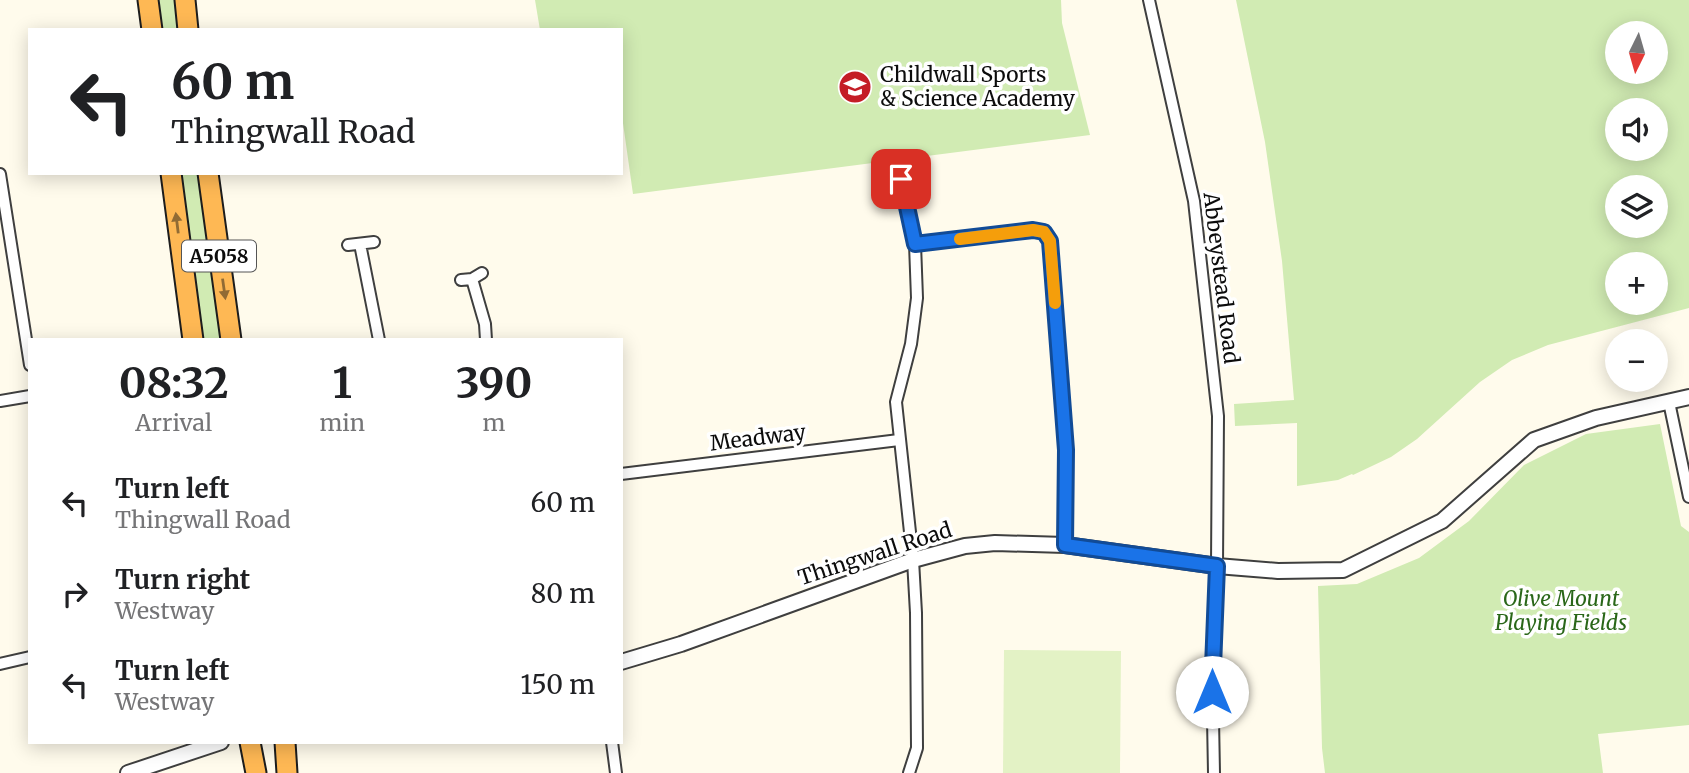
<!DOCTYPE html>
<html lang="en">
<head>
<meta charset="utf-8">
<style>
  body { margin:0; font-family:Merriweather,serif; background:#f6f6f6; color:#202124; height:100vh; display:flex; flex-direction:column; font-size:26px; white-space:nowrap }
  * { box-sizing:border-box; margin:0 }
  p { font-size:23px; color:#757577 }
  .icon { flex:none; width:38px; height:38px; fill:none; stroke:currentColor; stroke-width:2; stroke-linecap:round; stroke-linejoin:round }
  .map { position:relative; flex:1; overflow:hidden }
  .sheet { position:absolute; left:28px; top:338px; width:595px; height:406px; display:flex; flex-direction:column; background:#fff; border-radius:0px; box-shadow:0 4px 18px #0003 }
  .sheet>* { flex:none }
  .banner { position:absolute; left:28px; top:28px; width:595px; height:147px; border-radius:0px; box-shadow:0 4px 18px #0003; background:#fff; color:#202124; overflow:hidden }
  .needle { width:46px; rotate:185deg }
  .buttons { position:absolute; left:1605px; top:21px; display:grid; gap:14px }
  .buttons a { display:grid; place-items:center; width:63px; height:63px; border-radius:50%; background:#fff; box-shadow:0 4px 18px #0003; font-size:35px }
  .pin { position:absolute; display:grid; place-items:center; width:60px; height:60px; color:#fff; margin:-30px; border-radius:14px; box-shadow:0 4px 10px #0006 }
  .me { position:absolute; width:77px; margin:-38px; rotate:0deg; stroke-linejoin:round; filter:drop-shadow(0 0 5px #0008) }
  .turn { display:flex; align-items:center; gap:24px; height:147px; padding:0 28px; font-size:32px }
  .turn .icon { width:91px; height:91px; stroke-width:2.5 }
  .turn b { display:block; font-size:49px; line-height:60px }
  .eta { display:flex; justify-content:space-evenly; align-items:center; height:119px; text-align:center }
  .eta b { font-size:42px; font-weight:700; line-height:49px }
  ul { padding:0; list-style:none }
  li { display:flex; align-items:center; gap:21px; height:91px; padding:0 28px }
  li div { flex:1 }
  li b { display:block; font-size:26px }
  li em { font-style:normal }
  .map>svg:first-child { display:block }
  .green { fill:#d1ebb3; fill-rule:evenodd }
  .pitch { fill:#e3f2c5 }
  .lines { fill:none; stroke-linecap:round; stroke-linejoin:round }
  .minor-casing { stroke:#3f3f3f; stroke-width:14 }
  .tertiary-casing { stroke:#3f3f3f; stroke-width:18 }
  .trunk-casing { stroke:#1d1d1d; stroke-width:23 }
  .minor { stroke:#fff; stroke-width:10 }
  .tertiary { stroke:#fff; stroke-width:14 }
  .trunk { stroke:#feb854; stroke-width:19 }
  .oneway { fill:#916b34 }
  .route-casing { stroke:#114b97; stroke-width:18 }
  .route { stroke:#1a73e8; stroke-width:12 }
  .slow { stroke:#f59e0b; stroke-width:12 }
  .labels { text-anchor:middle; stroke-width:7; stroke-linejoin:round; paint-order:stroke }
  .shield { fill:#fff; stroke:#555; stroke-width:2 }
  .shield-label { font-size:19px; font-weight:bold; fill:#0c0c0c }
  .poi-label { font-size:21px; fill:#0c0c0c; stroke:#fff; text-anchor:start }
  .street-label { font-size:21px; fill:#0c0c0c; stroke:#fff }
  .park-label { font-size:21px; font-style:italic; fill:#2a6719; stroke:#fff }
</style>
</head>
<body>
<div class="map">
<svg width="1689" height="773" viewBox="0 0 1689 773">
  <rect width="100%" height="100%" fill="#fffbec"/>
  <path class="green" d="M152 0H176L180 30H156Z
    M535 0H1061L1062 23 1090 135 633 194 621 109V30H540Z
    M1236 0H1689V308L1548 345 1512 360 1480 382 1417 439 1391 457 1353 475 1352 474 1338 480 1297 486V423L1235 426 1234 404 1294 400 1282 261 1265 142ZM1617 33H1656V72H1617ZM1617 110H1656V149H1617ZM1617 187H1656V226H1617ZM1617 264H1656V303H1617Z
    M175 173H199L221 339H197Z
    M1660 424 1681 526 1689 532V725L1598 734 1603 773H1325L1322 748 1318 586 1357 584 1419 558 1469 521 1524 465 1586 434Z"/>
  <path class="pitch" d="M1004 650 1121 651 1120 773H1003Z"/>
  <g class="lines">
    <defs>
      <path id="minor" d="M1149 0 1194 201 1218 416 1217 566 1212 664 1214 773
        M0 174 30 365
        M901 179 915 244 917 298 911 344 896 402 913 560 916 613 917 748 909 773
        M360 244 379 340
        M915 244 1033 230 1044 232 1050 241 1066 450 1065 545
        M348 245 374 242
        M472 279 485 324 486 340
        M461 280 472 279 482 273
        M0 401 30 396
        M1669 402 1689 497
        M621 474 899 440
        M0 664 30 657
        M612 742 616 773"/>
      <path id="tertiary" d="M621 662 681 644 913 560 965 546 995 543 1065 545 1217 566 1278 571 1343 570 1442 521 1534 440 1596 418 1689 397
        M128 773 221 742"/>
      <path id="trunk" d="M148 0 152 30
        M185 0 188 30
        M171 173 193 340
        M208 173 231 340
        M250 742 256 773
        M285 742 287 773"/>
    </defs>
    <use href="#minor" class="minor-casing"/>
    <use href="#tertiary" class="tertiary-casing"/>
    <use href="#trunk" class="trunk-casing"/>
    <use href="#minor" class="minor"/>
    <use href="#tertiary" class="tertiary"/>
    <use href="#trunk" class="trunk"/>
  </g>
  <defs><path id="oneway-solid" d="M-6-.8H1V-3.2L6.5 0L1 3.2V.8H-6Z" transform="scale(1.75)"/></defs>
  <g class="oneway">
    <use href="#oneway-solid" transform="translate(177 223) rotate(-97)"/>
    <use href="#oneway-solid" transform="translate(224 289) rotate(82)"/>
  </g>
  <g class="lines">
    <defs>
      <path id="route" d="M901 179 915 244 1033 230 1044 232 1050 241 1066 450 1065 545 1217 566 1212 692"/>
    </defs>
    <use href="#route" class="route-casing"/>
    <use href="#route" class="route"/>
    <path class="slow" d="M960 239 1033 230 1044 232 1050 241 1055 303"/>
  </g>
  <defs>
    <symbol id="school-disc" viewBox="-11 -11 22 22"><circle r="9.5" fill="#c41d26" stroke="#fff"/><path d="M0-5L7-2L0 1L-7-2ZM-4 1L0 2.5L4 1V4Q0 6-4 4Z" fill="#fff"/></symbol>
  </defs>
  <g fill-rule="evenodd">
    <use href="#school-disc" x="836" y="68" width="38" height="38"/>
  </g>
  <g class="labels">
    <rect class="shield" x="182" y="240.5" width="74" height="31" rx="5"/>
    <g class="shield-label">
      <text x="219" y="263">A5058</text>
    </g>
    <g class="poi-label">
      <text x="880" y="82">Childwall Sports<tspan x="880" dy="24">&amp; Science Academy</tspan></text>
    </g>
    <g class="street-label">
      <text transform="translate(1221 278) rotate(83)" y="7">Abbeystead Road</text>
      <text transform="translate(758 438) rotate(-7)" y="7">Meadway</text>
      <text transform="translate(875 554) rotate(-18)" y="7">Thingwall Road</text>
    </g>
    <g class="park-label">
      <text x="1561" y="606">Olive Mount<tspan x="1561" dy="24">Playing Fields</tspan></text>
    </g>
  </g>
</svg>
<div class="buttons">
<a><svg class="needle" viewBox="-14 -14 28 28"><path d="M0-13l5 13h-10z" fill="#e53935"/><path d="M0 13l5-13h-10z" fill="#757577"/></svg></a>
<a><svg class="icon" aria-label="sound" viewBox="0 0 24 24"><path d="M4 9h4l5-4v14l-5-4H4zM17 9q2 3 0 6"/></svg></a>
<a><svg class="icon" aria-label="layers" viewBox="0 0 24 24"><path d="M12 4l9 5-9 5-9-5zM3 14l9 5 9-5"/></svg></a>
<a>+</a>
<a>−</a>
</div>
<div class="pin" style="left:901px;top:179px;background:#d93025"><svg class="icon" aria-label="arrive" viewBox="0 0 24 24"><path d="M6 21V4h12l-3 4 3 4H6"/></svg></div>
<svg class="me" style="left:1212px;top:692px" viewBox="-20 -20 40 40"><circle r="19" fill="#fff"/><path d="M0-13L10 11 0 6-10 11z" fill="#1a73e8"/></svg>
<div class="banner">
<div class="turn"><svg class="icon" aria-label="left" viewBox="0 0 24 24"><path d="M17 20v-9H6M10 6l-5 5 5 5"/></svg><div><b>60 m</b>Thingwall Road</div></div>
</div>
<section class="sheet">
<div class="eta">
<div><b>08:32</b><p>Arrival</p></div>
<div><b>1</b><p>min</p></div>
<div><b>390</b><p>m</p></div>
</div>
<ul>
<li><svg class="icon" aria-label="left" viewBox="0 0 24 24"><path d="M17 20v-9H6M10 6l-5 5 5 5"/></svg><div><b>Turn left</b><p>Thingwall Road</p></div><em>60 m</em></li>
<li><svg class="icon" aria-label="right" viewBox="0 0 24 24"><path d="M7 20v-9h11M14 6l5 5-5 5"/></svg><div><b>Turn right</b><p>Westway</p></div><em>80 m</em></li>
<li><svg class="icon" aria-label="left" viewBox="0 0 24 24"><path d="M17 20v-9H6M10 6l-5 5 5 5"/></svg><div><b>Turn left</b><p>Westway</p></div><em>150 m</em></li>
</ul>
</section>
</div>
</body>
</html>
